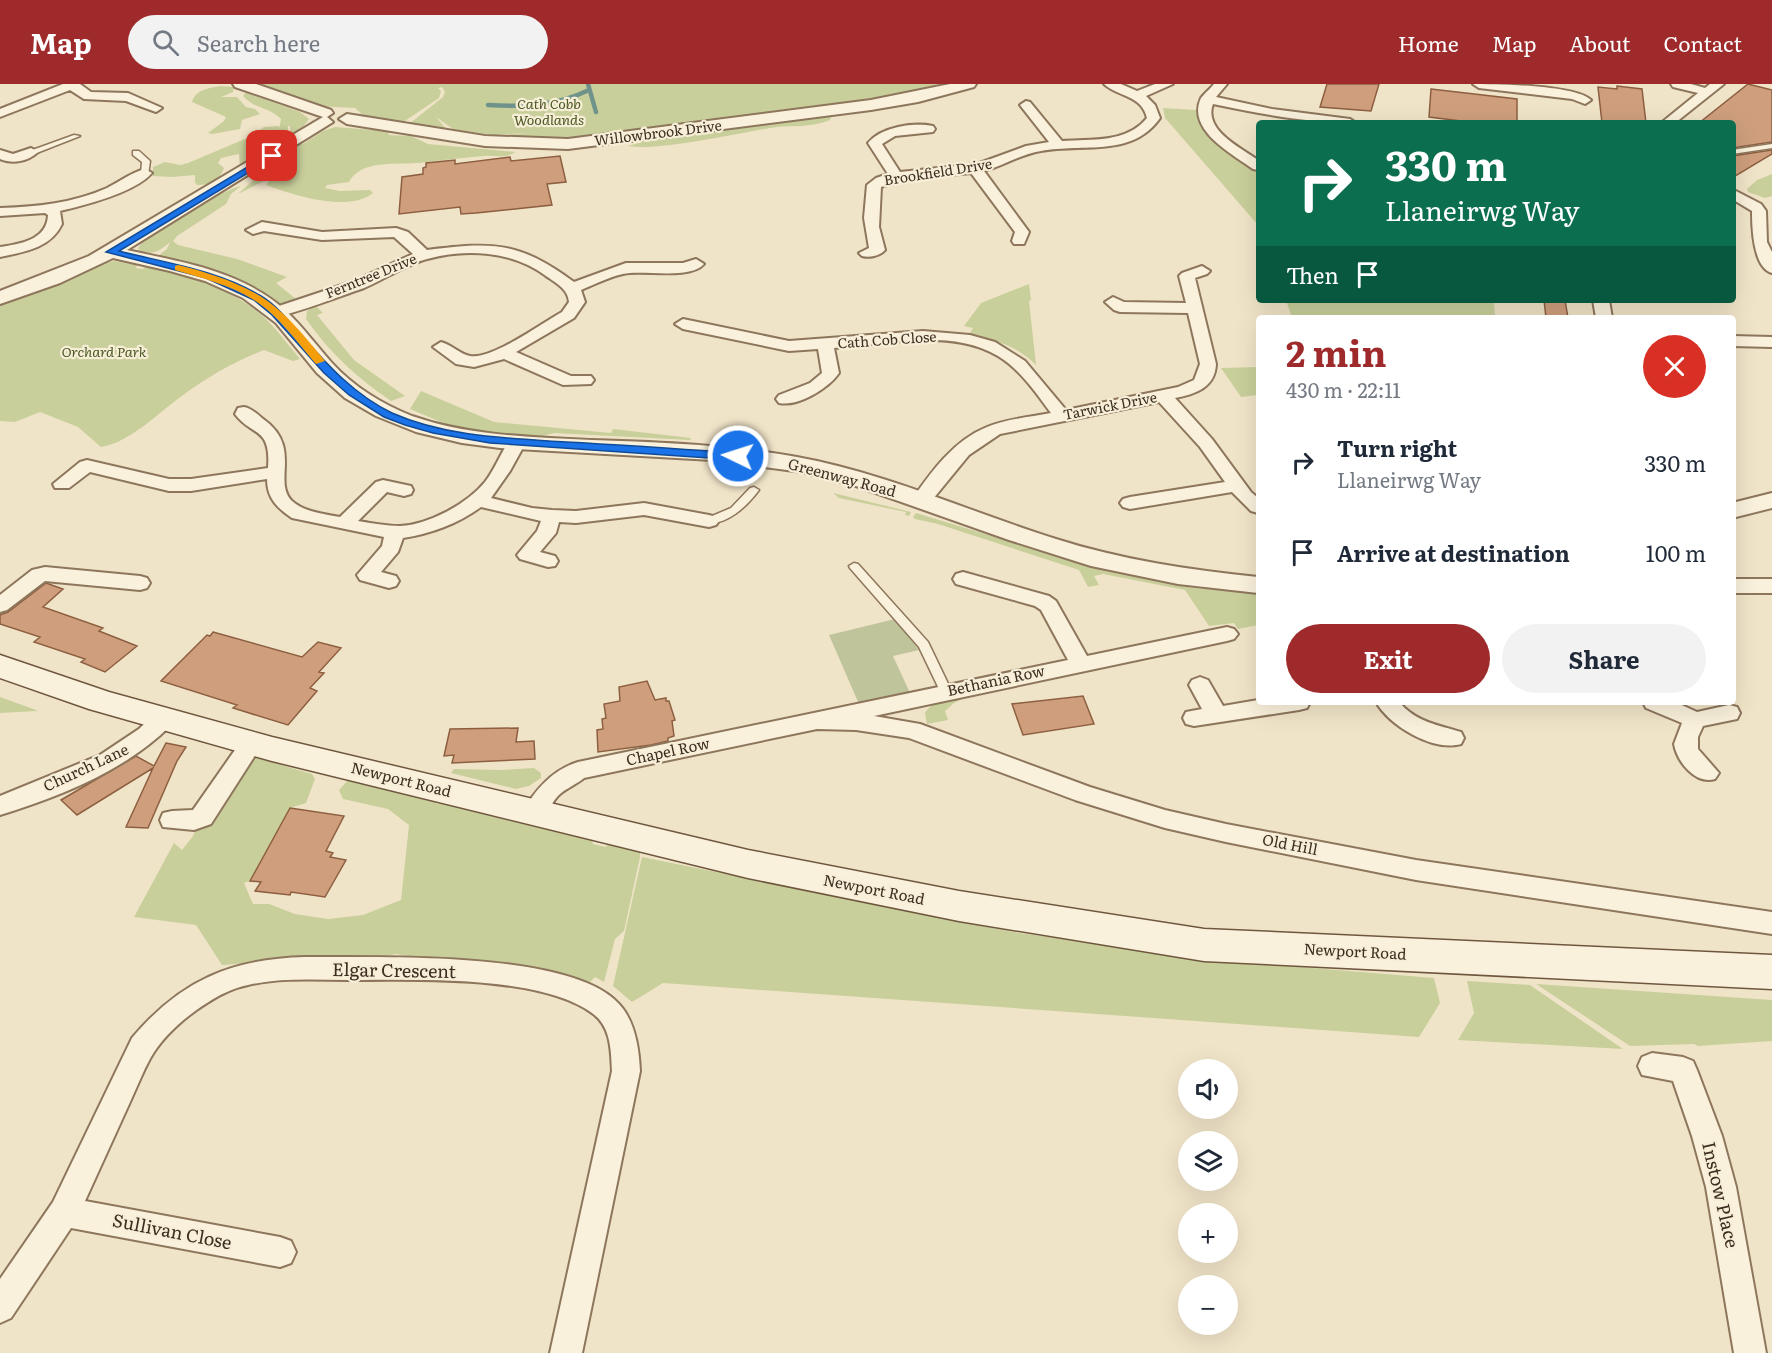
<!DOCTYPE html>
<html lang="en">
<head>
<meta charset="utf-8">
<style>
  body { margin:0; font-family:Literata,serif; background:#f2f2f3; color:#1f2937; height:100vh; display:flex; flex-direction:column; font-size:22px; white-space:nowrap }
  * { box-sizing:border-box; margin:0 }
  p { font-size:20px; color:#747a83 }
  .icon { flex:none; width:33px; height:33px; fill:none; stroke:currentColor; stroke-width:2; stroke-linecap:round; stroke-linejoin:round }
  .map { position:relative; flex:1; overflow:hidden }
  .details { position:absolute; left:1256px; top:231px; width:480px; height:390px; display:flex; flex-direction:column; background:#fff; border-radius:6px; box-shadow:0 6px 24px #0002 }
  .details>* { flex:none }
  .guide { position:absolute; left:1256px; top:36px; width:480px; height:183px; border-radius:6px; box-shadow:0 6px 24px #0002; background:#0b6e4f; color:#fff; overflow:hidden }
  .controls { position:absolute; left:1178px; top:975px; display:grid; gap:12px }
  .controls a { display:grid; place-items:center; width:60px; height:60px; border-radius:50%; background:#fff; box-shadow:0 6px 24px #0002; font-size:30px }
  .pin { position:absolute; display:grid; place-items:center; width:51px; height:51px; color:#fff; margin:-26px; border-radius:12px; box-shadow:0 3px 9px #0006 }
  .me { position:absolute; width:66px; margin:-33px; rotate:274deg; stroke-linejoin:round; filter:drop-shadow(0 0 4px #0008) }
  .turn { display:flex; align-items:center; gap:21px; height:126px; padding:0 30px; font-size:27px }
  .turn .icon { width:78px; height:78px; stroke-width:2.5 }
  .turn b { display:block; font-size:42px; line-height:51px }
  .then { display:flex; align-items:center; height:57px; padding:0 30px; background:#0003; gap:12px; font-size:22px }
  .round { display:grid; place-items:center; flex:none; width:63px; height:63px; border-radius:32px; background:#f2f2f3 }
  .headline { display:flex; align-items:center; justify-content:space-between; height:102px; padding:0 30px }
  h1 { font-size:36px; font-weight:700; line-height:45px; color:#9e2a2b }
  .primary-button { display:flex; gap:12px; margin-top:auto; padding:12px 30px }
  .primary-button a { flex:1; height:69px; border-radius:36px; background:#9e2a2b; color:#fff; font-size:24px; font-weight:700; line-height:69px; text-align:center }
  .primary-button a+a { background:#f2f2f3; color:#1f2937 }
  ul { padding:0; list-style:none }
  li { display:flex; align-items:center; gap:18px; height:90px; padding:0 30px }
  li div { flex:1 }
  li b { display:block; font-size:22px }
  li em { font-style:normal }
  header { display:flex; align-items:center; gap:36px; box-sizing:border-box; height:84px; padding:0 30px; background:#9e2a2b; color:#fff }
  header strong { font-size:28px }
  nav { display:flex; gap:33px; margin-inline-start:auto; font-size:21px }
  .search { width:420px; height:54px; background:#f2f2f3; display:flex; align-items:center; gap:15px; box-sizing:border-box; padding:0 21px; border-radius:33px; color:#747a83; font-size:22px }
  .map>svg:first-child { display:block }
  .green { fill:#c9cf9b }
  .cemetery { fill:#bfc49a }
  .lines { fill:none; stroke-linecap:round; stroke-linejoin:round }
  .stream { stroke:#6f938a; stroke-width:4.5 }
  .building { fill:#cf9f7d; stroke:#8d5f41; stroke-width:1.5 }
  .service-casing { stroke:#8d765c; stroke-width:3 }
  .minor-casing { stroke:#8d765c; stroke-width:4 }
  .tertiary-casing { stroke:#8d765c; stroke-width:4 }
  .secondary-casing { stroke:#6f573f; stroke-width:3 }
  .service { fill:#faf1dc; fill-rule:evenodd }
  .minor { fill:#faf1dc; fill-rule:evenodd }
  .tertiary { fill:#faf1dc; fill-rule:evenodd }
  .secondary { fill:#faf1dc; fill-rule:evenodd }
  .route { fill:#1a73e8; stroke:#114b97; stroke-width:1.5 }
  .slow { fill:#f59e0b }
  .labels { text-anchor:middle; stroke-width:4.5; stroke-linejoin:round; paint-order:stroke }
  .far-park-label { font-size:14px; font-style:italic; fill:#4d5a26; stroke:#f7eed8 }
  .far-street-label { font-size:14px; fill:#3d2e20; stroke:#f7eed8 }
  .street-label { font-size:15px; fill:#3d2e20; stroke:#f7eed8 }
  .near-street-label { font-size:18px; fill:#3d2e20; stroke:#f7eed8 }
</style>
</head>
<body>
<header>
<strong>Map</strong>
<div class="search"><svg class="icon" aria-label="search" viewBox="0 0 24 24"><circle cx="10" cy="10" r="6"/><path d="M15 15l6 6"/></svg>Search here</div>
<nav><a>Home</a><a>Map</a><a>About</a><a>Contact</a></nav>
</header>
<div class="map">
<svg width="1772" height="1269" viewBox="0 0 1772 1269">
  <rect width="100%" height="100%" fill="#f0e4c8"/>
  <path class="green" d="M264 0H952L905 13 559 57 495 52 527 49 494 51 453 45 436 33 447 46 409 40 443 13 445 8 442 3 438 4 441 7 439 14 399 41 365 33 355 24 316 22 260 2Z
    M221 2 234 3 233 8 221 13H237L246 23 255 25 260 30 242 36 240 45 212 50 208 49 224 37 226 33 192 18C196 5 210 4 221 2Z
    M246 8 300 28 309 35 296 52H291L290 42H288V51L277 49 261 59 285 55 282 57 286 58 240 82 239 70 221 74 218 79 224 84C219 97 211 101 197 101L195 98V91L172 93 153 92V83L165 78 180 81 188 79 252 52 264 43 279 42V46L281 35C270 23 254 25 243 12Z
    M1163 24 1196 26 1199 37 1205 45 1258 86V141L1165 34Z
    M826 32 831 33 830 36C812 44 790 41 770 44 741 49 653 68 628 62L664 52Z
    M335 43 388 47 389 51 411 52 428 60 515 68C506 75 495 71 484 72 462 74 440 76 418 79 397 81 361 75 349 98L327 101 325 104 340 107 370 106 373 109C348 129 293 111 266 101L272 93 238 110 258 92 278 84 277 82 260 88 280 71 299 60H303L323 47Z
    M1772 90V112L1765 114 1748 108 1747 105 1757 96Z
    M241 102 231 110 226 120 177 152 173 157 178 161 237 175 287 193 276 199 296 215 309 211 307 214 288 221 281 220 258 204 218 187 158 172 167 165 170 158C160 167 150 173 138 165 144 147 221 107 241 102Z
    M115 177 137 181 136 184 142 185 146 183C190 192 233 204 267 236 279 248 289 262 300 275L293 277 264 266C234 278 209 292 183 311 158 329 131 358 101 363L78 343 40 328 15 338 0 337V220L58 200 105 179Z
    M1029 200 1031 216 1029 217 1036 281C1018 262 994 256 970 249L973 244 964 242 981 219Z
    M1286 216H1494L1495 234H1292Z
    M315 221 323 229 317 231 354 276 405 312 391 317C358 295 329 268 306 235L307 227Z
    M1258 283V311L1241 313 1221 284Z
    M421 307 494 338 611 349 613 345 691 354 690 356 554 349 533 355 460 346 410 325Z
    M833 409 911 428 909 432 905 431 906 428 839 414Z
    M916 429 1103 486 1195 504 1258 509V541L1238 545 1234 539 1209 542 1185 506 1103 490 1094 492 1099 501 1088 503 1079 486 938 440 915 435 913 433Z
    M970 611 954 619 945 627 948 636 927 640 925 629C935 614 953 613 970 611Z
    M0 613 36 626 37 627 0 629Z
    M254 673 312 690 315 695 306 719 290 724 250 797 244 799 253 820H269L295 830 328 835 363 831 401 816 409 741 388 725 343 715 339 706 351 693 433 711 437 720 458 715 591 753 593 760 606 763 614 751 640 760V773L624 847 615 855 604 898 595 893 587 901 396 870 376 874 307 875 222 881 196 841 134 833 174 759 182 766 193 752 199 738Z
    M534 684 541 689V694L529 702 516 705 451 689 454 685 501 686Z
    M642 773 1013 848 1226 877 1434 894 1440 919 1419 953 663 899 632 918 613 902Z
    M1467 897 1530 901 1623 965 1458 956 1474 929Z
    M1536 900 1772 916V957L1698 962 1694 960 1630 962Z"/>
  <path class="cemetery" d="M895 535 919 566 893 572 910 609 859 620 829 551Z"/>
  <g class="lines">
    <path class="stream" d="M588 0 596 28
      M488 21C524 23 556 22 589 6"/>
  </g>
  <path class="building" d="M1327 0H1379L1371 27 1320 23Z
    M1748 0 1772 6V58L1732 64V39H1699Z
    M1617 2 1642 5 1646 39H1602L1598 3 1617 5Z
    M1431 5 1517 15V39H1477L1429 33Z
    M1772 66V70L1732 94V72Z
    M560 72 566 98 547 100 552 121 476 129 461 130 460 123 399 130 402 93 423 90V84L426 83V79L455 76V80L510 73 511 77Z
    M1544 216H1565L1568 234H1546Z
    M46 499 63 505 43 523 103 544 99 547 137 562 105 588 81 578 85 575 34 558 40 553 0 540V531L8 528Z
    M213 548 302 573 318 558 341 564 319 588 324 589 310 604 317 607 288 641 233 624 237 621 161 597 207 551 210 552Z
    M647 597 655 616 666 614V617H669L675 636 672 637 674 652 668 654V657L651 661 598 668 597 646 603 645 602 635 606 634 604 620 620 617 619 603Z
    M1083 612 1094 640 1023 651 1012 620Z
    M518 644 516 658 534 657 535 675 452 679 454 671 444 672 450 645Z
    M166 659 186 663 177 677 148 744 126 743 153 684 77 731 61 716 136 672 154 682Z
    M290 724 344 732 326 767 333 769 330 773 346 776 325 813 291 808 290 811 255 807 261 798 250 797Z"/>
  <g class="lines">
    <defs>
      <path id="service" d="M74 51 80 52 34 70 27 68Z
        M1772 60V64L1732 70V66Z
        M133 67H139L150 77 148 91 141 89 142 78 133 71Z
        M754 403 759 406C747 422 727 442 705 439L704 437 705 435 731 424 750 404Z
        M854 479 858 480 928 558 952 608 950 611H942L919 563 850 484 849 482Z"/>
      <path id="minor" d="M63 0H80L91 8 128 9 162 24 156 28 126 17 84 15 70 6 0 33V25Z
        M1104 0H1121L1137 7 1155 0H1173L1146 12 1155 21 1160 34C1132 74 1083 59 1041 67 1021 70 1003 82 984 87L1029 148 1024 160H1014L1012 157 1015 148 971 89 907 95 881 103 879 143 885 166C880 172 869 174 862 172L859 169 869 164 864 134 867 101 876 94 888 90 868 59C881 43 913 38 933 42L935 45 933 48 895 52 882 60 900 88 977 80 1026 62 1049 58 1020 21 1026 17 1030 18 1062 57C1092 55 1127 59 1147 34 1142 11 1118 13 1104 0Z
        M1214 0H1227L1216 13 1272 25 1350 35 1356 39C1307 39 1261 30 1213 20 1203 46 1241 64 1258 76V86L1253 85C1232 70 1186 46 1201 14 1204 10 1211 4 1214 0Z
        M1473 0C1496 0 1576 1 1591 16L1585 20 1572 15 1479 4Z
        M1671 0H1691L1705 4 1710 0H1724L1675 39H1661L1698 9 1673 3Z
        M31 64 38 68C27 78 13 80 0 75V66L13 70Z
        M145 85 152 89C134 109 86 121 60 127L62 140C51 164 24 168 0 173V163C20 160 47 156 48 131L45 129 0 132V124C37 123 73 119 107 104 119 98 132 88 145 85Z
        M1732 105 1761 120 1766 127 1767 158 1772 168V189C1753 184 1752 143 1752 127L1732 115Z
        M262 138 322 148 396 144 408 148 427 166C493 158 518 157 574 198L626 179H683L696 175 704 180C691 195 649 187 630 189 614 190 596 200 581 206L585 218 574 234 516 268 571 292H591L594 296 591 300 563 301 504 275 474 283 456 280 433 263 441 258C452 261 460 270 470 272 492 276 542 239 562 228L569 218C568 205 556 199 546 192 513 167 466 164 427 175 405 181 385 195 364 204 335 214 305 226 276 233L270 231 268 228 270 225 354 197 413 170 394 153 322 156 264 147 253 150 246 146Z
        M1202 182 1210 187 1207 190 1195 194 1216 280C1215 304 1195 310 1175 314L1212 355 1251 408 1258 414V429L1251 427 1232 408 1130 425 1123 423 1120 419 1123 415 1130 413 1225 398 1200 363 1159 318 1000 350 969 371 928 421H914L911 417C931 388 954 356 987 343 1006 335 1030 333 1051 329 1036 309 1020 285 998 272 951 244 885 260 834 264L839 289C829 304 798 323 779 319L776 315 779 311 810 299 822 289 818 265 789 267 683 245 675 240 683 235 789 257 923 247 970 251 995 258 1025 277 1066 326 1178 303 1194 296 1200 280 1188 229 1120 228 1114 226 1105 218 1113 213 1124 218 1186 219 1179 192 1182 189Z
        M1593 216H1609L1612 234H1596Z
        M1732 252 1772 253V263L1732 262Z
        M244 323C251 324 257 330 263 335 303 363 272 397 292 417 304 428 324 430 340 433L376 398 383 396 411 402 413 406 411 410 404 412 387 408 358 437C372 439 386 442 400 442 428 441 467 420 485 398 495 385 501 368 511 354H523L526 358 510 387 491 414 532 424 552 426 576 427 644 419 709 431 716 433 719 437 716 441 709 443 644 431 576 439 559 438 556 449 540 468 555 472 558 477 555 482 548 483 520 475 517 471 537 447 541 437 481 423C459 439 431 450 403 454L398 468 381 488 396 492 399 497 396 502 389 504 360 496 357 491 382 462 384 453 292 434C277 424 267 414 267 395L191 407H169L90 388 69 404H55L53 400 80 378 87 376 169 395H191L268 384C271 342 252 353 235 330L238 324Z
        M45 483 140 492 147 494 150 499 147 504 140 506 45 497 7 526 0 528V511L32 486Z
        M963 488 1049 512 1056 517 1087 572 1227 543 1234 545 1238 550 1234 555 1227 557 874 632 920 640 1090 703 1165 726 1226 740 1416 776 1772 828V850L1416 796 1226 758 1165 744 1075 716 909 654 856 646 817 645 584 694C577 700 567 704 560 710 546 722 549 743 526 736L522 729C535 706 552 686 578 678L1068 576 1041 526 1035 522 956 500 953 495 956 490Z
        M1732 495H1772V509H1732Z
        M1200 593 1208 596 1223 622 1258 616V618H1310L1307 624 1299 626 1194 642 1186 640 1183 634 1186 628 1202 625 1189 601 1192 596Z
        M1376 618H1399C1416 638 1438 641 1461 648L1464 654 1461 660C1433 668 1390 642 1376 618Z
        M1643 618H1675L1697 628 1729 621 1737 623 1740 629 1737 635 1703 642 1698 653V665L1719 689 1715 695C1696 701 1677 678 1674 660L1682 639 1646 624Z
        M163 627 171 629 174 635 171 641C125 687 61 712 0 731V712L100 671 139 645 155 629Z
        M252 651 260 653 263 659 211 740 194 746 163 743 160 736 163 729 172 727 193 726 244 653Z
        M305 873C377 874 568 866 618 919 635 936 639 964 640 987L582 1269H550L612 987C611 966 611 942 592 929 539 891 417 896 352 896 317 896 282 893 248 901 233 904 219 911 207 919 186 932 163 952 151 973 143 987 137 1003 130 1018 115 1051 100 1084 85 1117L280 1153 291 1157 296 1168 291 1179 280 1183 71 1144 11 1234 0 1239V1195L53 1118 132 954C181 896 231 875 305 873Z
        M1652 969 1683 973 1693 977 1697 986 1722 1052 1736 1103 1766 1269H1734L1706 1103 1692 1052 1673 997 1642 991 1638 982 1642 973Z"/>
      <path id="tertiary" d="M233 0H256L331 26 333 29 327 33 333 38 127 166C177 177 231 185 274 217 297 234 313 258 332 279 354 303 382 320 412 332 469 352 532 353 592 356 660 358 729 361 797 373 886 389 970 428 1056 455 1122 476 1190 486 1258 493V509L1178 500 1091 482 1009 456 856 402 802 388 712 376 500 364 462 359 416 348 376 332 345 314 317 289 276 239 243 214 205 197 170 187 113 174 60 199 0 220V207L89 172 323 33 235 3Z
        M950 0H976L974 3 918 18 871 26 568 65 485 62 347 40 339 35 347 30 485 52 568 55 871 16Z
        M1772 409V424L1732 434V419Z"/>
      <path id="secondary" d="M0 571 109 608 272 653 748 766 959 807 1204 845 1772 871V905L1204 877 959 837 748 794 272 677 89 625 0 594Z"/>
    </defs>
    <use href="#service" class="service-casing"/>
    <use href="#minor" class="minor-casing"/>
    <use href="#tertiary" class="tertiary-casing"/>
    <use href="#secondary" class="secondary-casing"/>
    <use href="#service" class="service"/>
    <use href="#minor" class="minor"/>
    <use href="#tertiary" class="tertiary"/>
    <use href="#secondary" class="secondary"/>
  </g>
  <path class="route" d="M269 70 276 72 119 167C166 179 218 186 261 212 276 221 288 236 300 250 327 280 354 311 392 329 446 353 508 354 566 358 623 361 681 365 738 369L744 372 738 376 490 359 433 349 405 341 384 333 349 311 324 289 272 231 254 216 206 194 106 168Z"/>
  <path class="slow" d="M178 181C206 188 235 197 260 212 285 227 307 255 325 277L316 280C297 258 278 231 254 216 230 201 202 194 175 186V182Z"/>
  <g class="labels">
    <g class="far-park-label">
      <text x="549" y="25">Cath Cobb<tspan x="549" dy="16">Woodlands</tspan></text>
      <text x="104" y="273">Orchard Park</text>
    </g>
    <g class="far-street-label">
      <text transform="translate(658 49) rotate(-7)" y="5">Willowbrook Drive</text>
      <text transform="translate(938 88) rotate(-9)" y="5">Brookfield Drive</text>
      <text transform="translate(371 192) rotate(-22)" y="5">Ferntree Drive</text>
      <text transform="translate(887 256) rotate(-4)" y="5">Cath Cob Close</text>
      <text transform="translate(1110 322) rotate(-11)" y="5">Tarwick Drive</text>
    </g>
    <g class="street-label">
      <text transform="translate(842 394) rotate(15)" y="5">Greenway Road</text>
      <text transform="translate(996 597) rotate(-12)" y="5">Bethania Row</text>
      <text transform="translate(668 668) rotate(-12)" y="5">Chapel Row</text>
      <text transform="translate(86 684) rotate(-25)" y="5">Church Lane</text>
      <text transform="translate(401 696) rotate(14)" y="5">Newport Road</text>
      <text transform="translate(1290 761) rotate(11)" y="5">Old Hill</text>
      <text transform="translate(874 806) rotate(11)" y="5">Newport Road</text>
      <text transform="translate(1355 868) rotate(3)" y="5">Newport Road</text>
    </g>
    <g class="near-street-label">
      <text transform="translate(394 887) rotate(1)" y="6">Elgar Crescent</text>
      <text transform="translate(1720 1111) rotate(77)" y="6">Instow Place</text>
      <text transform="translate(172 1148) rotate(11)" y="6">Sullivan Close</text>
    </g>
  </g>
</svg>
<div class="controls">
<a><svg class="icon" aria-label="sound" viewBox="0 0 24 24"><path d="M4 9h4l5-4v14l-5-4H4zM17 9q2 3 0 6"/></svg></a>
<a><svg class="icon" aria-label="layers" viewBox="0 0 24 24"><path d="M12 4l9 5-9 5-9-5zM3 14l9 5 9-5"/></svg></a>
<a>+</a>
<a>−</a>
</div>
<div class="pin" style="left:272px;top:72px;background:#d93025"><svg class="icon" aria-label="arrive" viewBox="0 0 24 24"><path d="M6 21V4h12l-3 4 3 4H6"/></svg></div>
<svg class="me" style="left:738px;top:372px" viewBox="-20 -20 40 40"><circle r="17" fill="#1a73e8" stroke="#fff" stroke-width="3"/><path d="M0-11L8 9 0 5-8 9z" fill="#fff"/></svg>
<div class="guide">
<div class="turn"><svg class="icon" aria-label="right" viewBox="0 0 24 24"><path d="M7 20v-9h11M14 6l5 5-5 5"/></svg><div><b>330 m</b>Llaneirwg Way</div></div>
<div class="then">Then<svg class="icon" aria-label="arrive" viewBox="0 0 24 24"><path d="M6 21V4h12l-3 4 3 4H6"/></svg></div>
</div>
<section class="details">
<div class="headline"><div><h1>2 min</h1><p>430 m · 22:11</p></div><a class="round" style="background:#d93025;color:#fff"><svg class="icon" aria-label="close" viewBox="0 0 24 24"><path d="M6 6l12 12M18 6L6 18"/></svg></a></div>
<ul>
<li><svg class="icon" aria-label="right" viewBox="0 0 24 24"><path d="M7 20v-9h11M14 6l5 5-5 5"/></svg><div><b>Turn right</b><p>Llaneirwg Way</p></div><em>330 m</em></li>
<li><svg class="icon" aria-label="arrive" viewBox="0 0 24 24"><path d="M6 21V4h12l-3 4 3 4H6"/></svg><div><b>Arrive at destination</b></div><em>100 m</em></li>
</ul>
<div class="primary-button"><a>Exit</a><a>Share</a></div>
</section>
</div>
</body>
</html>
